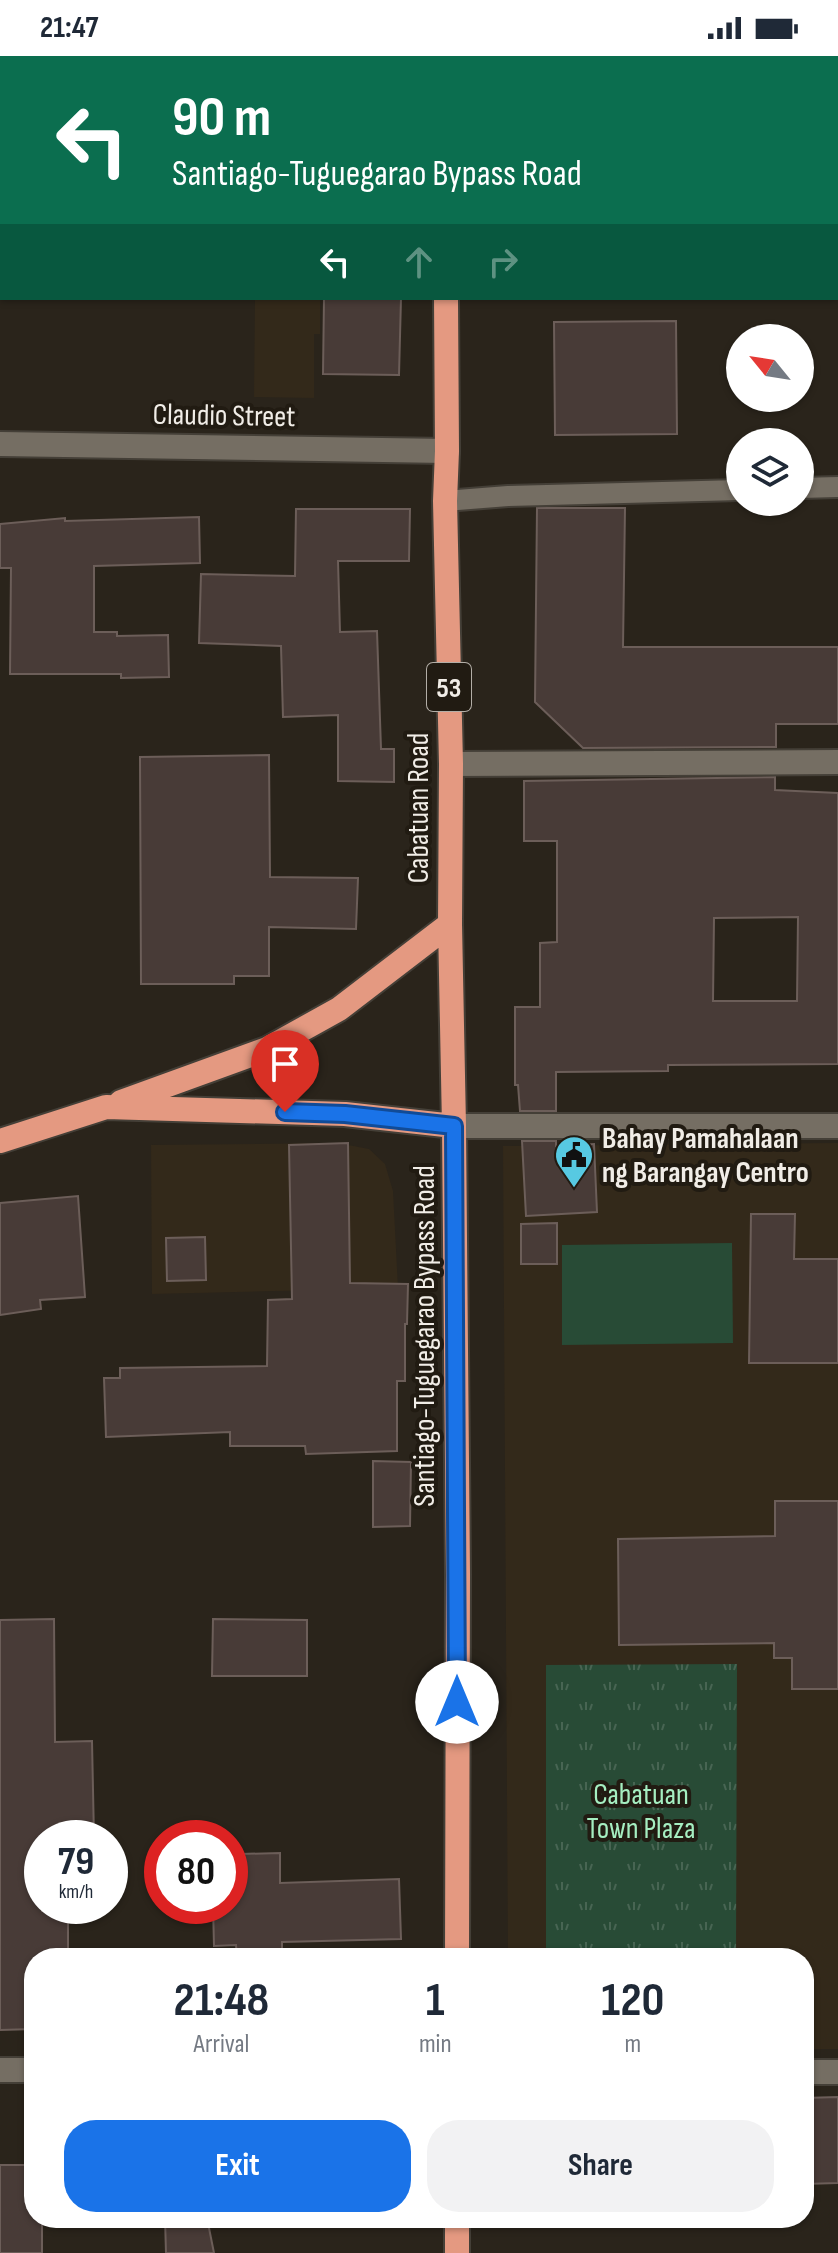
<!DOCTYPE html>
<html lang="en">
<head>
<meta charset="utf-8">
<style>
  body { margin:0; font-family:"Sofia Sans Condensed",sans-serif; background:#f2f2f3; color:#1f2937; height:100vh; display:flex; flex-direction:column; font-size:30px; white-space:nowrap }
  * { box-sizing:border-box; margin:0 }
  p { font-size:26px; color:#747a83 }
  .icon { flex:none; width:44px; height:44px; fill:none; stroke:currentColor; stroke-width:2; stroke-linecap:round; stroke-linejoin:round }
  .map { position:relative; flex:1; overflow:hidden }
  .drawer { position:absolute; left:24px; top:1892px; width:790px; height:280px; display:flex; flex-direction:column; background:#fff; border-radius:32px; box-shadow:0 2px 6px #0004 }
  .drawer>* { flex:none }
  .guide { position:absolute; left:0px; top:0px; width:838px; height:244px; box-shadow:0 2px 6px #0004; background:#0b6e4f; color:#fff; overflow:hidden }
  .needle { width:52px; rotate:300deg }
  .buttons { position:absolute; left:726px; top:268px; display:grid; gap:16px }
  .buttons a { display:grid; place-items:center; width:88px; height:88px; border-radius:50%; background:#fff; box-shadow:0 2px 6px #0004; font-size:40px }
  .speed { position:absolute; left:24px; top:1764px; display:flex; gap:16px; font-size:40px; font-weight:700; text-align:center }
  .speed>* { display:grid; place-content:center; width:104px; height:104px; border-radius:50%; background:#fff; box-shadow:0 2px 6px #0004; line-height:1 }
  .speed small { font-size:20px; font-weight:400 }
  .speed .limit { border:12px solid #d22; background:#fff; color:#111 }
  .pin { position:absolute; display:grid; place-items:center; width:68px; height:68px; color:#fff; margin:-82px -34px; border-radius:50% 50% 50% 0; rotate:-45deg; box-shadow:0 0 8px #0007 }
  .pin .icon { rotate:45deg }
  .me { position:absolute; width:88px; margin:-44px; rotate:0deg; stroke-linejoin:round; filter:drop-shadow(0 0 6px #0008) }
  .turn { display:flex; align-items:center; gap:28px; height:168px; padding:0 40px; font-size:36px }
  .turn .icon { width:104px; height:104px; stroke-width:2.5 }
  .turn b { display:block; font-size:56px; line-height:68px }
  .lanes { display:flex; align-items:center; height:76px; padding:0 40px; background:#0003; justify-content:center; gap:40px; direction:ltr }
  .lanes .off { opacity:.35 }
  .eta { display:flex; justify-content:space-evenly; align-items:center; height:136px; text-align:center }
  .eta b { font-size:48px; font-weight:700; line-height:56px }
  .primary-button { display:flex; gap:16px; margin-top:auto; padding:16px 40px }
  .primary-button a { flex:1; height:92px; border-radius:32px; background:#1a73e8; color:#fff; font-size:32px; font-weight:700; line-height:92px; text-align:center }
  .primary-button a+a { background:#f2f2f3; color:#1f2937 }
  .status { display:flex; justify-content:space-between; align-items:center; height:56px; padding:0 40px; background:#fff; direction:ltr }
  .status svg { height:22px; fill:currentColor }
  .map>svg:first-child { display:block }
  .built { fill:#33291a }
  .green { fill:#284b36 }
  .park { fill:url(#park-tufts) }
  .building { fill:#483b37; stroke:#6c5e59; stroke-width:2; fill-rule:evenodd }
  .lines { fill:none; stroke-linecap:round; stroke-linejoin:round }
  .lane-casing { stroke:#443f37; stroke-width:24 }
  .street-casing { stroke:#443f37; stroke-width:28 }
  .highway-casing { stroke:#443f37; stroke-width:28 }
  .lane { stroke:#756e63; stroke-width:20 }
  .street { stroke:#756e63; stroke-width:24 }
  .highway { stroke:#e49981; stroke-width:24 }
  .route-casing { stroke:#114b97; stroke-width:20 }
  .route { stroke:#1a73e8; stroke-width:14 }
  .labels { text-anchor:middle; stroke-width:8; stroke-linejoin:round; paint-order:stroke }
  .shield { fill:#211b12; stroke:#b3aea7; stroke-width:2 }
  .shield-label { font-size:28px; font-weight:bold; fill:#f1ede7 }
  .street-label { font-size:30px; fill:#f1ede7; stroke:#211b12 }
  .poi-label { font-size:30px; font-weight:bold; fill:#f1ede7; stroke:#211b12; text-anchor:start }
  .park-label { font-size:30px; fill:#a5eec1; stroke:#211b12 }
</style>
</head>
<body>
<div class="status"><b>21:47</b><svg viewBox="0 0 49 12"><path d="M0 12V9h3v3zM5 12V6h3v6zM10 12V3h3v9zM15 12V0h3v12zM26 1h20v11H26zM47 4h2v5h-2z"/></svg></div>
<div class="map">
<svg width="838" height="2197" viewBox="0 0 838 2197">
  <defs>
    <pattern id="park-tufts" width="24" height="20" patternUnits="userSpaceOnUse" patternTransform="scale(2)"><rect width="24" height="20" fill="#284b36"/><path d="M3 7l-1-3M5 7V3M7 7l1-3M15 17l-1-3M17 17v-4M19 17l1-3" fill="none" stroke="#486553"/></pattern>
  </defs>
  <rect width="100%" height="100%" fill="#2a241b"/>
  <path class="built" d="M255 242H320V278H314V342L254 341Z
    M338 1087 369 1093 385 1108 393 1135 398 1232 152 1238 151 1089Z
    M838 1087V1993H804V1902H508L503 1090Z"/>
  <path class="green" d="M732 1187 733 1287 562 1289V1189Z"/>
  <path class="park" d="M737 1608 736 1902H546V1609Z"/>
  <path class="building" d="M324 242H401L399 319 323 318Z
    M676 265 677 378 555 379 554 266Z
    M537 452H625L623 591H838V668H776V691L583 692 535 646Z
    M296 453H410L409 505H338L340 576 377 575 381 693H394V726L338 725V659L283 661 281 590 199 587 201 518 295 520Z
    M199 461 200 507 94 510V576H117V580L168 579 169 621 121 622V618H10L11 512H0V468L65 462V465Z
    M269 699 270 821 358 822 356 873 269 871V920H234V928H141L140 701Z
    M775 721V734L838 737V1008L668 1009V1015L556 1016V1055H520L518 1029H515V951H540V887L557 886V785H524V725ZM798 861 797 945H713L714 862Z
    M522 1085H556V1090L594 1088 597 1156 526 1160Z
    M348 1087 350 1227 408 1228 407 1268H405V1325H397V1395L306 1398 305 1390H230V1376L106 1381 104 1322H120V1312L267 1310 268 1244 292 1243 289 1089Z
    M78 1140 85 1241 40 1244 41 1253 0 1259V1147Z
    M751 1158H795L794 1203H838V1307H749Z
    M557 1167V1208H521V1168Z
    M205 1181 206 1224 167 1225 166 1182Z
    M373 1405 411 1406 410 1470 373 1471Z
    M775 1445H838V1633H792V1602H774V1587L619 1589 618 1483 775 1480Z
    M54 1563 55 1686 92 1685 94 1782H42V1855H68V1902H34V1973L0 1974V1564Z
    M213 1563 307 1564V1620H212Z
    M280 1797V1827L399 1823 401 1883 282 1886V1902H237L236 1889 214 1890 213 1850H230V1810L241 1809 240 1798Z
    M838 2041V2127L804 2128V2042Z
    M0 2109H34V2162H42V2197H0Z
    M165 2162H207L214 2197H166Z"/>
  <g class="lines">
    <defs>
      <path id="lane" d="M800 432 838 431
        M445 445 508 440 740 434"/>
      <path id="street" d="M836 68H838
        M0 388 447 395
        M451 708 838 706
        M454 1070H838
        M0 2014H34
        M804 2016H838"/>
      <path id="highway" d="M444 0V2
        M446 242 447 395 445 445 451 708 450 868 454 1070 458 1518 457 1902
        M121 1046 267 993 339 953 450 868
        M0 1085 106 1051 345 1058 454 1070
        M457 2162V2197"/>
    </defs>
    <use href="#lane" class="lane-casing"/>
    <use href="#street" class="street-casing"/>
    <use href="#highway" class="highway-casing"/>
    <use href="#lane" class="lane"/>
    <use href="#street" class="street"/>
    <use href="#highway" class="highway"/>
  </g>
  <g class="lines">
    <defs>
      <path id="route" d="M285 1056 345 1058 454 1070 457 1646"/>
    </defs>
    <use href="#route" class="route-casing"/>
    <use href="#route" class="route"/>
  </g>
  <defs>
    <symbol id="civic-pin" viewBox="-11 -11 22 30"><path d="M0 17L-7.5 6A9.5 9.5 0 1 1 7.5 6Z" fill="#57c9e2" stroke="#211b12"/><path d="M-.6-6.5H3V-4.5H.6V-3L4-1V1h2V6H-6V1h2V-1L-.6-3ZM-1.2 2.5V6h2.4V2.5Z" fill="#111"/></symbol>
  </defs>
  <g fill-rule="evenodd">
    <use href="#civic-pin" x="552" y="1077" width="44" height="60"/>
  </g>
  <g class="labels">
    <rect class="shield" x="427" y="607" width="44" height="48" rx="6"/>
    <g class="shield-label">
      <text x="449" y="641">53</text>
    </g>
    <g class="street-label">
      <text transform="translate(224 359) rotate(1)" y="10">Claudio Street</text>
      <text transform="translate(418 752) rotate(-90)" y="10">Cabatuan Road</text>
      <text transform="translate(424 1280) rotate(-90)" y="10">Santiago-Tuguegarao Bypass Road</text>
    </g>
    <g class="poi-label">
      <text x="602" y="1092">Bahay Pamahalaan<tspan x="602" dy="34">ng Barangay Centro</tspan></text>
    </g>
    <g class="park-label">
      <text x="641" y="1748">Cabatuan<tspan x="641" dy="34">Town Plaza</tspan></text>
    </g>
  </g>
</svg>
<div class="buttons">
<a><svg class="needle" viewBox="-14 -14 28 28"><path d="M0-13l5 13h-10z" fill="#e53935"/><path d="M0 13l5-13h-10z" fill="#747a83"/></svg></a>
<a><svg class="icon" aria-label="layers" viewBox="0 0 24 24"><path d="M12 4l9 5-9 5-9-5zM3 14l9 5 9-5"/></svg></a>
</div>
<div class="speed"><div>79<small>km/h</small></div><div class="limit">80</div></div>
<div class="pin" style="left:285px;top:1056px;background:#d93025"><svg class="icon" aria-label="arrive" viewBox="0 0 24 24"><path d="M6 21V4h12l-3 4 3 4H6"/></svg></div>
<svg class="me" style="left:457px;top:1646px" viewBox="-20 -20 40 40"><circle r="19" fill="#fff"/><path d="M0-13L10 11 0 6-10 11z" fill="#1a73e8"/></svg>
<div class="guide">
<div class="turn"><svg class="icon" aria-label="left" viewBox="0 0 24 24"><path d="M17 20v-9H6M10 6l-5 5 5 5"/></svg><div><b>90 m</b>Santiago-Tuguegarao Bypass Road</div></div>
<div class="lanes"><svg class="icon" aria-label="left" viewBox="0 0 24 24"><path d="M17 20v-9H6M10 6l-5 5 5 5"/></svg><svg class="icon off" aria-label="ahead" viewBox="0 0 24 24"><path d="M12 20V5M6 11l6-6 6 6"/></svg><svg class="icon off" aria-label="right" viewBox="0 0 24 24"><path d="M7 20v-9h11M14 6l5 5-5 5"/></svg></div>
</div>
<section class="drawer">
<div class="eta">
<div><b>21:48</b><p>Arrival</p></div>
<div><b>1</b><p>min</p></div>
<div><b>120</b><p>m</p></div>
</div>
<div class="primary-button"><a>Exit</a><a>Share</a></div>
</section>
</div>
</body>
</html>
